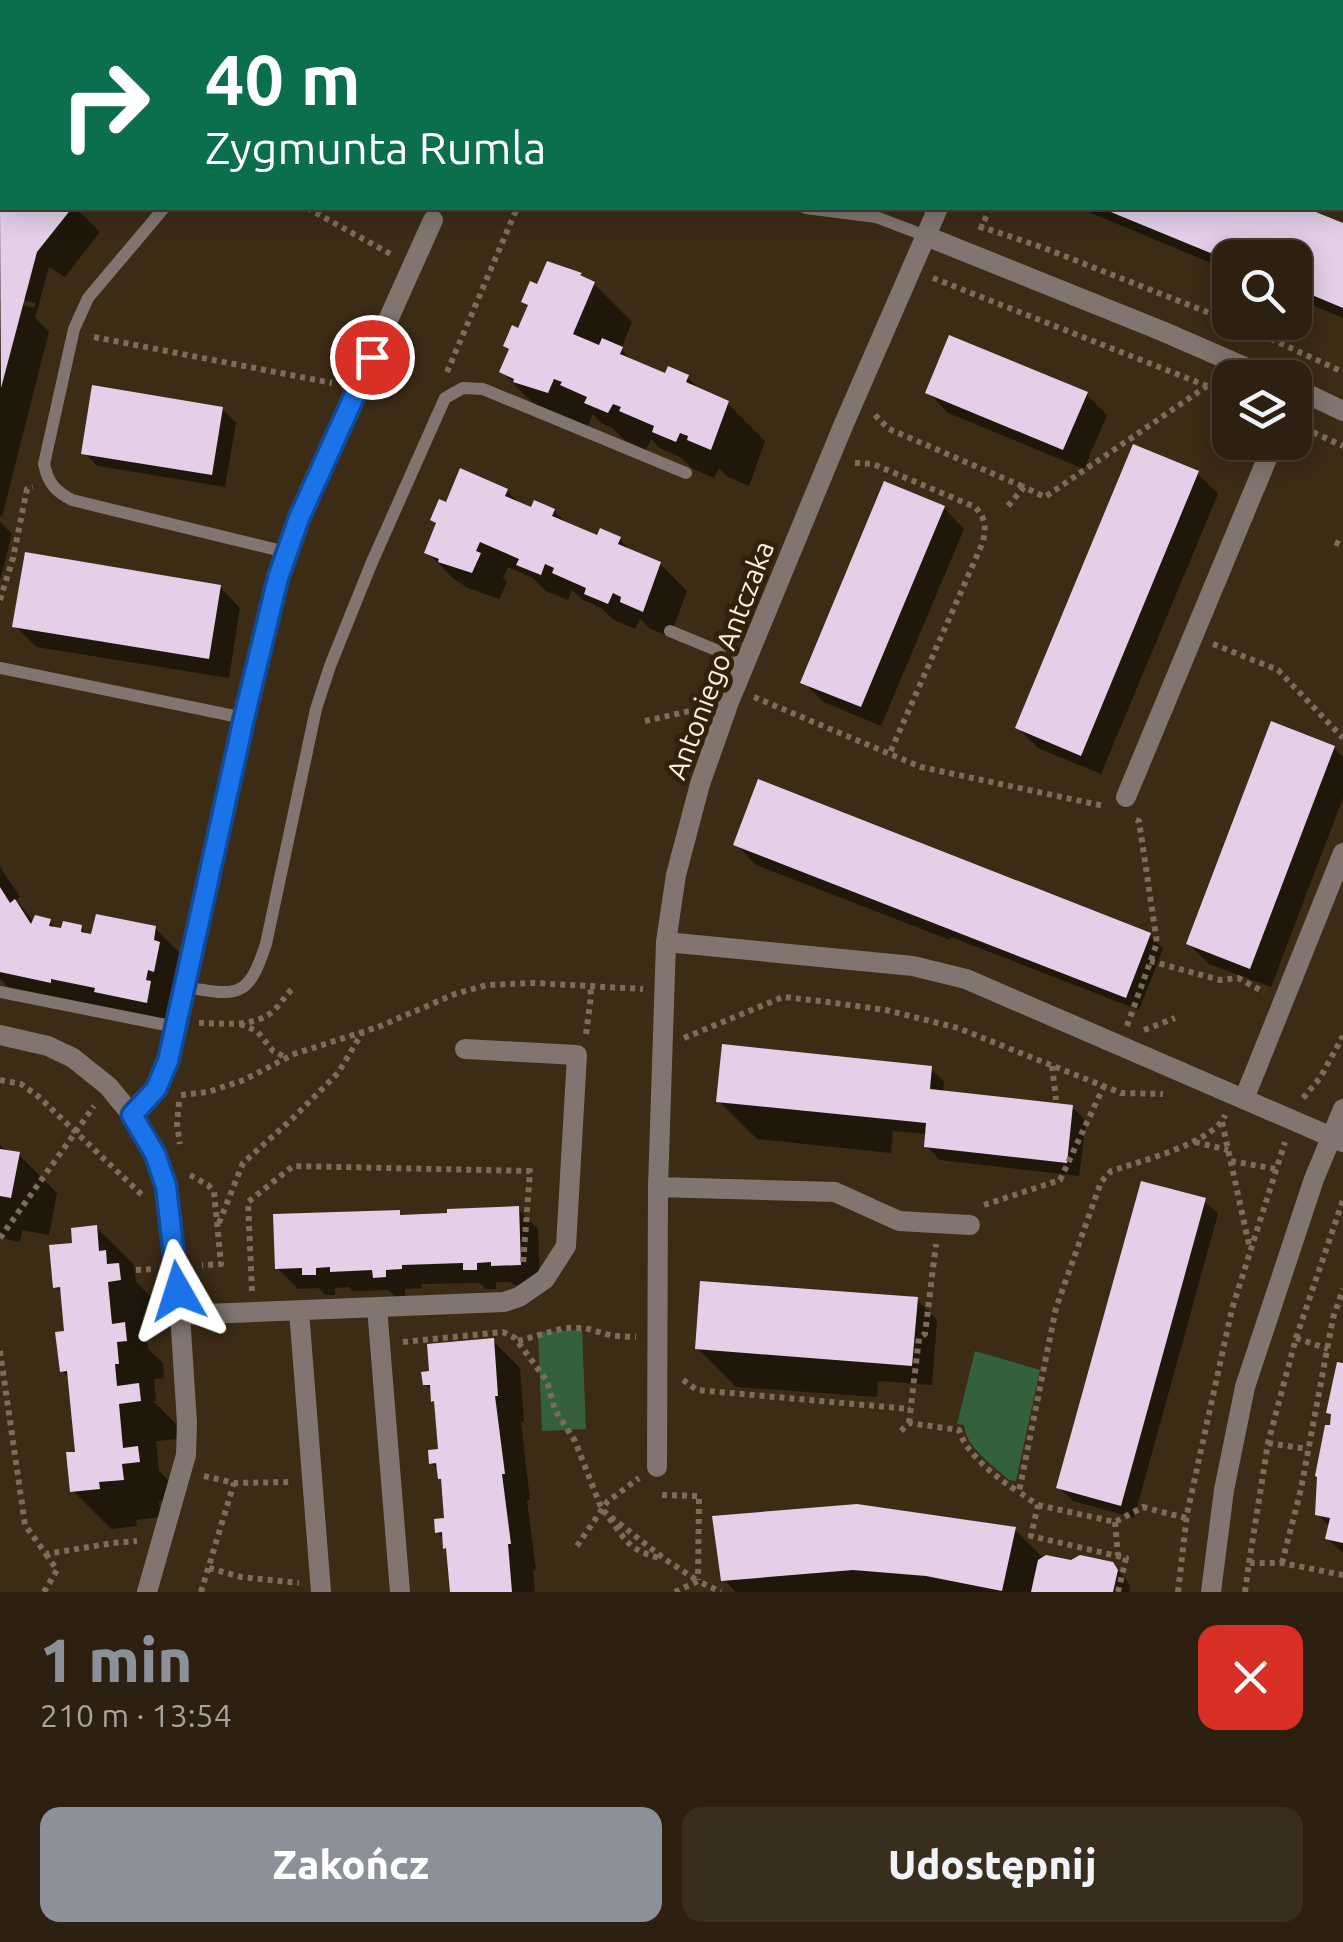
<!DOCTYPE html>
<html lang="pl">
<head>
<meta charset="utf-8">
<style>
  body { margin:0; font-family:Ubuntu,sans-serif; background:#392d1e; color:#f1f3f6; height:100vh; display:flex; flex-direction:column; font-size:38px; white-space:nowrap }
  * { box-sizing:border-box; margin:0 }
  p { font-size:32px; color:#a7a39f }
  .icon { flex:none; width:55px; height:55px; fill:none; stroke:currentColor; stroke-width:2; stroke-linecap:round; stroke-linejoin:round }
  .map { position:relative; height:1592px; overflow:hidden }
  .sheet { display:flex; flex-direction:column; background:#2d2010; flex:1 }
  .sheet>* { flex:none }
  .guide { position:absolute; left:0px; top:0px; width:1345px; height:210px; box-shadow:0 5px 25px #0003,0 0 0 2px #483e30; background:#0b6e4f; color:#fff; overflow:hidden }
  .fabs { position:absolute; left:1212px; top:240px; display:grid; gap:20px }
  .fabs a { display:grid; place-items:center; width:100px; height:100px; border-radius:20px; background:#2d2010; box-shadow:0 5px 25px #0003,0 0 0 2px #483e30; font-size:50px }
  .pin { position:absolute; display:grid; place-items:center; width:85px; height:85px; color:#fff; margin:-42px; border:5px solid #fff; border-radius:50%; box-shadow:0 2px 10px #0007 }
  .me { position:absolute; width:110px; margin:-55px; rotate:354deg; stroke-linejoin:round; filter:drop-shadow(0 0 8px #0008) }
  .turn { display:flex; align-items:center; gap:35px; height:210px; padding:0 40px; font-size:45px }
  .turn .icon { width:130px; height:130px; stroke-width:2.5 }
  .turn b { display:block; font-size:70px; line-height:85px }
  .round { display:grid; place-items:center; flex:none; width:105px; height:105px; border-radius:20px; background:#392d1e }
  .overview { display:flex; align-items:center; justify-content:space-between; height:170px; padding:0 40px }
  h1 { font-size:60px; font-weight:800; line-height:75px; color:#8c9099 }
  .button { display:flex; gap:20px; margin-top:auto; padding:20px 40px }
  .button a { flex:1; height:115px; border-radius:20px; background:#8c9099; color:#fff; font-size:40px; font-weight:800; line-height:115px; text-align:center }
  .button a+a { background:#392d1e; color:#f1f3f6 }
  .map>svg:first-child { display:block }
  .green { fill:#34613c }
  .shadow { fill:#0007 }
  .building { fill:#e4cee8 }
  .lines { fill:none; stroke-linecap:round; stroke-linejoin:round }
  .path { stroke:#7c6c59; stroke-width:6; stroke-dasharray:5 5; stroke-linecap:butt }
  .service { stroke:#82756f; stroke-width:12 }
  .minor { stroke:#82756f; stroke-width:20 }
  .route-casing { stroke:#114b97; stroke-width:25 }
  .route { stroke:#1a73e8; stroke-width:18 }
  .labels { text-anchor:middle; stroke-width:10; stroke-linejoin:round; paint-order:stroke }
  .street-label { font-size:28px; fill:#fdf1e4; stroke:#32210a }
</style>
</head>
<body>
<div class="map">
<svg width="1343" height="1592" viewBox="0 0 1343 1592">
  <rect width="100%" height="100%" fill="#3c2b15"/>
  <path class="green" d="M582 1330 586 1429 542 1431 538 1332Z
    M975 1351 1040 1370 1016 1481 1009 1480C993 1465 966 1448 964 1425L957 1424Z"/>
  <path class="shadow" d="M670 0H877L882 2H673Z
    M1118 0H1326L1328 2H1124Z
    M2 185V208H75L100 232 65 277 49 267 35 318 49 332 2 517 0 515V299L34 308 36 303 0 294V188Z
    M1079 208H1300L1343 225V318L1295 298V258H1230V271Z
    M580 275 594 284 632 322 621 349 635 363 666 376 687 377 701 391 727 403 765 441 749 486 728 477 719 468 714 478 693 469 680 457 660 448 651 439 646 450 625 440 612 428 601 423 593 414 586 430 540 410 502 372 530 308 524 302 539 288Z
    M928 392 1086 394 1107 415 1084 469 948 413Z
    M222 409 236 423 225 487 98 466 84 453Z
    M1230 424V442H1255L1251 454 1229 446 1223 440Z
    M1197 473 1218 494 1101 774 1038 748 1018 728Z
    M507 491 521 505 532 510 554 511 568 525 598 538 619 539 633 553 660 564 687 591 670 637 649 628 640 619 635 629 614 620 601 608 582 599 572 590 568 600 546 591 533 578 508 567 503 578 507 582 499 599 468 588 454 579 427 552 438 526 433 520 447 505Z
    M944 508 964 529 881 726 824 702 803 682Z
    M0 522 12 534 0 580Z
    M220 587 240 608 229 678 36 647 15 626Z
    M1334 748 1343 757V798L1271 987 1209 964 1189 944Z
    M736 844 1150 935 1163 949 1139 1010 951 937 950 940 756 865Z
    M0 867 20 897 16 900 35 923 50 922 59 931 81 927 92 939 155 928 182 955 173 1028 14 993 0 979Z
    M931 1069 944 1082 943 1093 1072 1107 1086 1121 1079 1176 940 1160 926 1146 927 1134 893 1131 891 1153 757 1139 719 1101Z
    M0 1145 9 1153 19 1155 57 1193 49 1235 22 1230 20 1242 6 1239 0 1233Z
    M1204 1201 1218 1214 1134 1518 1073 1501 1059 1488Z
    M518 1209 538 1229 540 1285H514L510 1282H496V1289H486L479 1283 421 1284 422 1288 405 1289V1296L396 1297 388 1290 353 1291 349 1287 335 1288V1295H325L319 1288 298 1289 277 1268 399 1213 404 1217Z
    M96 1227 134 1265 136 1282 157 1303 158 1318 145 1319 148 1349 163 1363 164 1378 154 1379 156 1401H153L176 1424 177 1439 156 1441 159 1471 175 1487 177 1500 159 1501 161 1517 136 1520 137 1526 111 1529 73 1491 78 1454 70 1379 62 1371 67 1333 63 1294 56 1287 75 1245Z
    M917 1300 937 1320 932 1385 878 1381 877 1397 736 1387 697 1348Z
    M493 1341 520 1368 524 1422H521L530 1500H527L536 1570H533L535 1592H452L445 1540 437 1532 447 1521 443 1482 440 1478V1471L431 1463 441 1451 433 1392 425 1384Z
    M1343 1365V1553L1328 1539 1330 1527 1317 1514 1333 1417 1329 1413Z
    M1015 1530 1044 1559 1071 1563 1112 1564 1126 1579 1130 1586 1129 1592H736L724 1580Z"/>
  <path class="building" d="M0 208H72L37 252 1 388Z
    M1101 208H1306L1343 223V308L1295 288V258H1230V261Z
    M547 261 582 273 580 275 595 282 573 334 599 345 602 338 623 347 620 354 665 373 668 366 689 375 686 382 729 401 711 450 687 440 688 436 680 433 676 442 652 432 654 426 619 411 621 407 613 404 608 413 584 403 587 397 560 385 562 382 554 379 548 393 513 382 514 379 499 372 509 349 503 346 512 325 518 328 528 305 521 302 530 281 537 284Z
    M949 335 1088 392 1063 450 925 393Z
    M92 385 223 407 212 475 81 454Z
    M1230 415V442H1247L1245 449 1220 441Z
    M1133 444 1199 471 1081 756 1015 728Z
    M460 468 508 489 505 496 531 507 534 500 555 509 552 516 597 535 600 528 621 537 618 544 661 562 643 612 620 602 621 597 613 593 608 604 584 594 586 588 552 573 554 568 545 564 541 575 516 565 519 559 480 542 476 551 481 553 472 573 438 562 439 559 424 553 436 523 430 520 439 499 446 502Z
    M884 481 945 506 861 707 800 683Z
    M25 552 221 585 209 659 12 627Z
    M1271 721 1335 746 1250 969 1186 944Z
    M758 779 1151 933 1126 998 733 845Z
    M0 887 10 903 15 899 31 924 35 915 51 919 49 926 61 928 63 921 82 925 81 932 91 934 96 914 156 926 154 940 160 942 154 972 148 970 146 980 151 981 147 1003 94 992 95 988 51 979V983L0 972Z
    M722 1044 932 1066 930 1089 1073 1105 1067 1163 924 1147 926 1123 716 1102Z
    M0 1149 20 1152 11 1198 0 1196Z
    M1141 1181 1206 1198 1121 1506 1056 1488Z
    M519 1206 521 1265 491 1266V1262L477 1263V1270H463V1263L402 1265V1269L386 1270V1277L373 1278 372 1270 330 1272V1267L316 1268V1275H302V1268L275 1269 273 1214 400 1210V1215L447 1213V1209Z
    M97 1225 99 1251 106 1250 107 1264 119 1263 121 1280 108 1282 112 1324 125 1322 127 1341 117 1342 119 1364H115L117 1386 139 1383 141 1401 119 1404 123 1448 138 1446 140 1462 122 1464 124 1480 99 1482 100 1489 70 1492 66 1452H75L67 1371 60 1372 55 1332 64 1331 60 1287 53 1288 49 1245 72 1243 71 1228Z
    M700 1281 918 1297 912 1366 695 1349Z
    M494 1338 498 1396H495L505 1474H502L511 1544H508L512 1592H450L446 1548 443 1549 442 1532 435 1533 434 1519 444 1518 441 1479H438L436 1463 429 1464 428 1450 438 1449 434 1401 431 1402 430 1385H423L421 1372 429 1371 427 1344Z
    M1337 1362 1343 1363V1543L1325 1539 1330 1518 1315 1515 1317 1477 1315 1476 1325 1425H1330L1331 1414 1326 1413Z
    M857 1504 1016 1527 1002 1591 926 1576 853 1570 721 1581 712 1516Z
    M1046 1555 1071 1560 1080 1555 1113 1562 1118 1570 1113 1592H1031L1038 1560Z"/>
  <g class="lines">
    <path class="path" d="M650 0 654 2
      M1062 0 1065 2
      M464 2 465 0
      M504 2V0
      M917 2 918 0
      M1342 7 1343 6
      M0 144V147
      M1342 170H1343
      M307 208 394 256
      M979 226 1044 248 1230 321
      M980 230 990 208
      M933 278 1230 395
      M1234 322 1343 372
      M94 337 332 383
      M447 372 517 208
      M875 415 889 429 1024 487
      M1295 424 1343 446
      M855 463 873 464 975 507C986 518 986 527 983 542L889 755
      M1008 506 1024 487 1045 497 1207 386
      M1335 542 1343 546
      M0 600 13 558 27 489 33 487
      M1213 644 1278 670 1343 738
      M754 697 921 767 1104 806
      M645 721 699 709
      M1150 961 1220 980 1238 978 1264 992
      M199 1023C224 1023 252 1028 272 1012 281 1005 285 994 294 988
      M240 1024 257 1031 273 1051 285 1057
      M1127 1026 1157 943 1139 821 1134 819
      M1144 1030 1175 1018
      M586 1034 591 996 590 986
      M684 1038 783 997 820 1001 886 1010 958 1028 1121 1093 1163 1094
      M1052 1066 1056 1100
      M0 1080 21 1084 39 1097 142 1195
      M181 1095 208 1092 244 1080 294 1054 378 1027 455 994 487 985 534 983 643 989
      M1303 1098 1320 1078 1343 1036
      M179 1102 177 1125 180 1144
      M1222 1122 1250 1249
      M1195 1142 1228 1150
      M1231 1161 1276 1169
      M190 1175 208 1185 214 1192 221 1264 202 1265
      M984 1205 1060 1180 1104 1086
      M219 1223 243 1163 292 1119 338 1073 362 1033
      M0 1238 94 1106
      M136 1270 155 1269
      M252 1291 248 1202 293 1166 530 1171 523 1265
      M1296 1338 1328 1349
      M518 1341 564 1328H585L613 1336 636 1337
      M403 1342 503 1332 515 1338 547 1381 555 1410 575 1441 602 1510 666 1560 698 1581
      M0 1351 25 1525 46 1554 113 1543 137 1541
      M683 1380 697 1390 910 1409
      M909 1423 919 1338 925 1334 936 1244
      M901 1431 909 1423 959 1430C965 1453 999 1480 1019 1492
      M1268 1443 1308 1449
      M204 1476 234 1483 291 1482
      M662 1495 699 1496 698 1580
      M1038 1505 1115 1522 1143 1507 1186 1518
      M609 1518C628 1543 629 1550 660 1558
      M1115 1522 1118 1556
      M577 1546 607 1502 639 1478
      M1249 1563 1268 1443 1296 1338 1343 1200
      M1282 1563 1301 1489 1333 1318 1343 1289
      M209 1568 241 1577 299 1583
      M44 1592 57 1570 46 1554
      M201 1592 234 1483
      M675 1592 698 1581 721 1592
      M1118 1592 1126 1558 1031 1536 1038 1505 1019 1492 1056 1308 1101 1182 1111 1171C1138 1162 1216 1142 1225 1115
      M1178 1592 1187 1514 1232 1309 1285 1142
      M1245 1592 1249 1563H1282L1343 1575"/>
    <path class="service" d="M0 74 2 76
      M164 208 88 298 74 329 44 464C48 483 55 491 72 500L286 552
      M806 208 876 217 926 236
      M670 631 745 662
      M0 668 244 718
      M185 987C238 996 248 999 266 944L316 709 330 666 372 562 445 398 463 388 483 389 686 473
      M0 992 176 1027"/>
    <path class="minor" d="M48 2 50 0
      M1027 2 1028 0
      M0 60 2 57
      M926 236 1162 331 1270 378
      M1295 388 1343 411
      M1126 797 1274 442
      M666 942 913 966 966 979 1343 1142
      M0 1035 48 1046 73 1058 108 1086 132 1115 155 1154 166 1186 177 1267 187 1423 186 1455 147 1592
      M1244 1099 1343 853
      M132 1115 156 1089 168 1061 244 718 278 578 299 518 433 220
      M658 1187 835 1192 899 1221 970 1225
      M377 1307 400 1592
      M299 1311 321 1592
      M180 1315 504 1302 519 1297 545 1279 566 1246 577 1055 465 1049
      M657 1467 658 1187 666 942 676 875 700 784 729 702 843 426 938 208
      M1211 1592 1224 1490 1245 1387 1314 1179 1343 1109"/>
  </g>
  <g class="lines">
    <defs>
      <path id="route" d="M178 1291 166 1186 155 1154 132 1115 156 1089 168 1061 244 718 278 578 299 518 372 357"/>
    </defs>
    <use href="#route" class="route-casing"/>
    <use href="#route" class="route"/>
  </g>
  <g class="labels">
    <g class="street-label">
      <text transform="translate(720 660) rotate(-69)" y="10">Antoniego Antczaka</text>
    </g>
  </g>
</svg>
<div class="fabs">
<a><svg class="icon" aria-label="search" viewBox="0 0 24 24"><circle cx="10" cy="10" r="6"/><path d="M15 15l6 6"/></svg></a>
<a><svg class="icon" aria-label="layers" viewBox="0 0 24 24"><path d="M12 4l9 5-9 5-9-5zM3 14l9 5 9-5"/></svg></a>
</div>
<div class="pin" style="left:372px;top:357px;background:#d93025"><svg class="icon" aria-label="arrive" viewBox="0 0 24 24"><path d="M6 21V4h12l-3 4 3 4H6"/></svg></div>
<svg class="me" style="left:178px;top:1291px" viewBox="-20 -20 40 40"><path d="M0-17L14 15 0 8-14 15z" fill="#1a73e8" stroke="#fff" stroke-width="4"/></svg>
<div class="guide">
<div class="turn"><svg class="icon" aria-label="right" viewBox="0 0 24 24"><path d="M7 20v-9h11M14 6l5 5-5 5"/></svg><div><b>40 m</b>Zygmunta Rumla</div></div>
</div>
</div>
<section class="sheet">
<div class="overview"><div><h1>1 min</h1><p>210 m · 13:54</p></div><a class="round" style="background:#d93025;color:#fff"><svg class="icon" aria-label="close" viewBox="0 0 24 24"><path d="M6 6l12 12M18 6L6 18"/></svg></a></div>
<div class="button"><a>Zakończ</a><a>Udostępnij</a></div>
</section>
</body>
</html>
